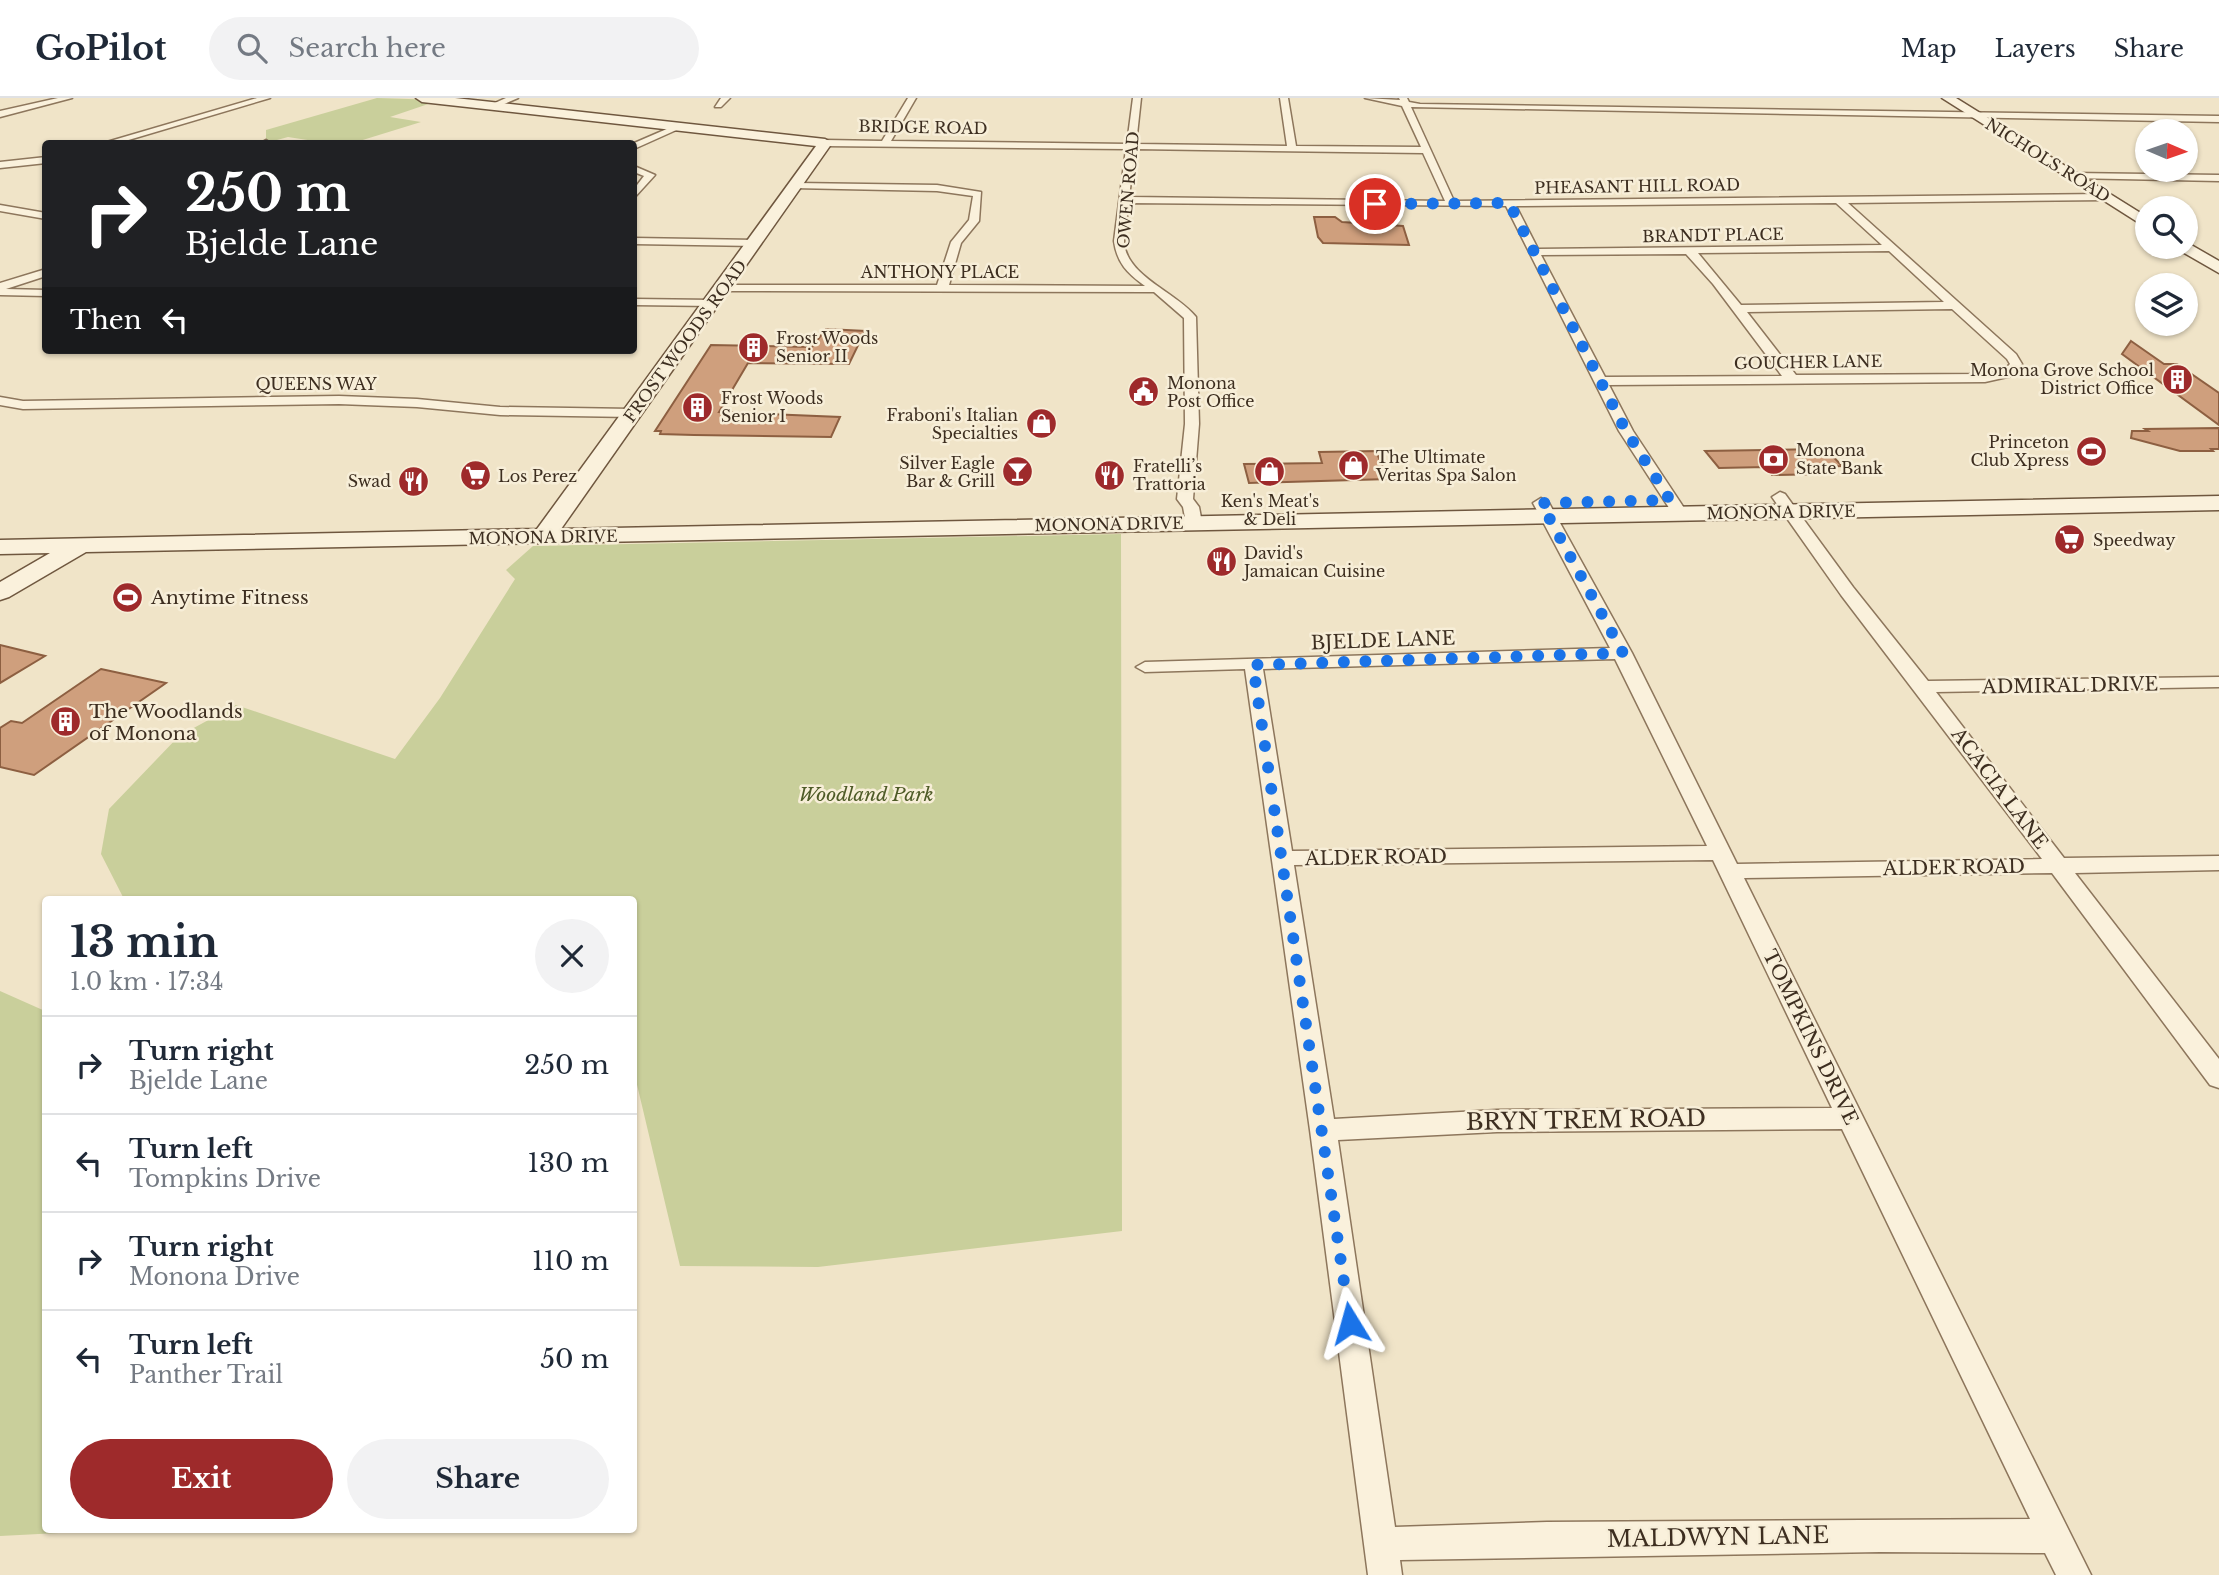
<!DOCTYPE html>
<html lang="en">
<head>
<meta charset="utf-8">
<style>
  body { margin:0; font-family:"Libre Baskerville",serif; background:#f2f2f3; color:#1f2937; height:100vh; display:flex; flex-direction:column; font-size:26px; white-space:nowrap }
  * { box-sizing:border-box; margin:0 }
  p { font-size:23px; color:#747a83 }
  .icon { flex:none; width:38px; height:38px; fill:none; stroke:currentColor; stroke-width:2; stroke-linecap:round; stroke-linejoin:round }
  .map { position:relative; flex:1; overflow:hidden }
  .sheet { position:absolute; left:42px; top:798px; width:595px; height:637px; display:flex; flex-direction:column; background:#fff; border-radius:7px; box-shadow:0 2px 5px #0004 }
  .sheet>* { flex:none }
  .guide { position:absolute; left:42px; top:42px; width:595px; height:214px; border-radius:7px; box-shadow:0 2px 5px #0004; background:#202124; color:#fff; overflow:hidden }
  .needle { width:46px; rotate:92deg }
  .tools { position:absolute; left:2135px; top:21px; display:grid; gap:14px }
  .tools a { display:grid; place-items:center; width:63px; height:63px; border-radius:50%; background:#fff; box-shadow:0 2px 5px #0004; font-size:35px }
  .pin { position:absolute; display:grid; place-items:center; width:60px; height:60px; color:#fff; margin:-30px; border:4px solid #fff; border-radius:50%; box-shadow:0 2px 7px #0007 }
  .me { position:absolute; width:77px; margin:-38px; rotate:352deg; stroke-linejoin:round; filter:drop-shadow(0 0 5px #0008) }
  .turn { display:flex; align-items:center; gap:24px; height:147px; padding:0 28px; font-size:32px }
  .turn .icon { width:91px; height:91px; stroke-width:2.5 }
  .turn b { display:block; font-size:49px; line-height:60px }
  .then { display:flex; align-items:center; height:66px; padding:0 28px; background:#0003; gap:14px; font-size:26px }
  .round { display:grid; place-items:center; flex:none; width:74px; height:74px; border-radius:37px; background:#f2f2f3 }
  .overview { display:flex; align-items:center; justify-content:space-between; height:119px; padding:0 28px }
  h1 { font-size:42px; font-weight:800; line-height:52px }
  .cta { display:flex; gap:14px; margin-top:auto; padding:14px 28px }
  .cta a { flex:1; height:80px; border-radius:42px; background:#9e2a2b; color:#fff; font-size:28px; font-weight:800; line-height:80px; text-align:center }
  .cta a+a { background:#f2f2f3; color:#1f2937 }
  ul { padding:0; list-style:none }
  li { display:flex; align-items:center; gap:21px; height:98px; padding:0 28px; border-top:2px solid #e0e1e3 }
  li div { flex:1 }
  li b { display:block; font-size:26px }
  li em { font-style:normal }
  header { display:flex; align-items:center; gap:42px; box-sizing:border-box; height:98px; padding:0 35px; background:#fff; border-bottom:2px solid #e0e1e3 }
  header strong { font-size:33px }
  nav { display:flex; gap:38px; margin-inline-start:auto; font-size:24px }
  .search { width:490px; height:63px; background:#f2f2f3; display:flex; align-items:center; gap:18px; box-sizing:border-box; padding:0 24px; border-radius:38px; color:#747a83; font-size:26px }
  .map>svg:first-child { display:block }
  .green { fill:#c9cf9b }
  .building { fill:#cf9f7d; stroke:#8d5f41; stroke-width:2 }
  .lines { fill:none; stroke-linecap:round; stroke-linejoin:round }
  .street-casing { stroke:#8d765c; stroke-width:3 }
  .secondary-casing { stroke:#6f573f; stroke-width:3 }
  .street { fill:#faf1dc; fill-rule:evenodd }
  .secondary { fill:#faf1dc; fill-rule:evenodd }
  .route { stroke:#1a73e8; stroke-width:12; stroke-dasharray:0 21.6 }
  .labels { text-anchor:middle; stroke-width:5; stroke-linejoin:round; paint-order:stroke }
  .far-street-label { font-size:16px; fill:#3d2e20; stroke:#f7eed8 }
  .far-poi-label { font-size:16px; fill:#3d2e20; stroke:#f7eed8; text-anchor:start }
  .poi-label { font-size:19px; fill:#3d2e20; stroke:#f7eed8; text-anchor:start }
  .street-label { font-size:19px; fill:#3d2e20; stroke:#f7eed8 }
  .park-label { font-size:19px; font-style:italic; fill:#4d5a26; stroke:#f7eed8 }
  .near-street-label { font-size:23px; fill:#3d2e20; stroke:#f7eed8 }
</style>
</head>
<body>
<header>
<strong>GoPilot</strong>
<div class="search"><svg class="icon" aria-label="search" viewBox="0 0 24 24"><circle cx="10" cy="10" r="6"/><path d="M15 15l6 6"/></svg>Search here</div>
<nav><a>Map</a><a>Layers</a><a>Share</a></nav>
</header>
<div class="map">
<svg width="2219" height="1477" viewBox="0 0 2219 1477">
  <rect width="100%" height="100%" fill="#f0e4c8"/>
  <path class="green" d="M377 0 440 2 390 19 421 24 353 45H327L288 39 266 45V32Z
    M1121 436 1122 1133 818 1169 680 1168 634 974V802L124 801 101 756 109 711 179 638 236 607 395 661 440 600 515 481 506 472 533 448Z
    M0 893 45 913 46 1432H117L0 1438Z"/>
  <path class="building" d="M1314 119H1335L1342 124 1403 128 1409 147 1323 145 1318 139Z
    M826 231 865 233 849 266 748 265 719 314 840 319 831 339 694 337 660 336 661 333H655L711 247 812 249Z
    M2131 243 2164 266H2177L2219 295V327L2122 256Z
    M2219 330V351H2211L2213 353H2180L2131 340 2132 333H2148L2145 331Z
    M1826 351 1842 368 1815 369 1822 376 1772 377 1766 369 1719 370 1705 353Z
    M1376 353 1388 381 1249 385 1244 366 1322 365 1319 354Z
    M0 547 45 558 0 585Z
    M101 571 166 585 34 677 0 669V630L11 623 22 625Z"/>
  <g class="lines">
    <defs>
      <path id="street" d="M58 0H72L0 19V13Z
        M257 0H270L115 46H100Z
        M506 0H518L495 10 488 8Z
        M721 0H730L721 9H715Z
        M908 0H916L891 43 1127 46 1133 0H1141L1136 46 1287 48 1280 0H1288L1296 48 1421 49 1402 8 1365 0 1400 2 1399 0H1407L1409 4 1420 6 2219 18V24L1411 9 1454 103 2106 96 2111 99 2106 102 1848 105 2016 256 2022 266 2012 278 1985 284 1609 287 1633 333 1688 416 1680 421 1675 419 1619 333 1506 108 1129 105C1127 118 1124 132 1124 144 1126 178 1176 194 1196 219L1199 326 1193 401 1199 409 1202 425 1194 430 1186 425 1183 409 1177 401 1185 326 1184 220 1154 194 724 193 718 190 724 187H937L951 144 969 122 973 98 937 93 793 90 791 88 796 85 937 87 981 94 979 123 961 145 949 187 1145 188C1127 175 1117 165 1114 143L1126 51 825 48 821 45 825 42 882 43ZM1135 51 1423 55 1445 103 1129 99ZM1836 105 1882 147 1538 151 1516 108ZM1889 153 1944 204 1741 207 1698 155ZM1686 156 1713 186 1782 278 1605 279 1541 157ZM1952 211 2007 261 2010 266C2003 274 1995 275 1985 276L1796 277 1747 214Z
        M676 27 683 29 634 51 632 46Z
        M266 42 270 45 259 46Z
        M46 59V65L0 70V64Z
        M634 68 655 77 634 100V91L644 78 634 74Z
        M2073 75 2219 77V83L2070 80 2068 78Z
        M0 107 46 115V121L0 113Z
        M634 140 756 142 761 145 756 148 634 146Z
        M46 171V178L6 191 46 192V198L0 197V185Z
        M634 201 713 202 719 205 713 208 634 207Z
        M339 298 417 301 500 309 632 311 639 315 632 319 500 317 417 309 339 306 23 311 0 307V299L23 303Z
        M1780 394 1785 396 1853 489 1928 583 2219 579V589L1936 594 2064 760 2219 758V772L2075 775 2219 961V990L2210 987 2052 775 1744 780 2091 1477H2056L2045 1455 1880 1454 1400 1462 1402 1477H1368L1310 1032 1245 571 1145 574 1136 569 1145 564 1610 550 1533 405 1541 400 1549 405 1632 555 1737 766 2042 761 1841 497 1772 399ZM1615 561 1707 748 1292 753 1263 571ZM1713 762 1832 1010 1497 1012 1334 1021 1294 767ZM1842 1031 2030 1421 1547 1424 1395 1429 1338 1042 1497 1034Z"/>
      <path id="secondary" d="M416 0H455L825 41 832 45 561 431 2219 398V412L86 454 9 499 0 502V484L50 455 0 456V442L537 431 816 48 422 4Z
        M1942 0H1956L2147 119V130Z
        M2186 144 2219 163V175L2179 152 2177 149H2186Z"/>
    </defs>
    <use href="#street" class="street-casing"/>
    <use href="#secondary" class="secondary-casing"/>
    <use href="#street" class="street"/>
    <use href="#secondary" class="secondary"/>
  </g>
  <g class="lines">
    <path class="route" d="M1350 1225 1253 567 1623 555 1541 405 1670 402 1626 333 1509 105 1375 106"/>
  </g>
  <defs>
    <symbol id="building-disc" viewBox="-11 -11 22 22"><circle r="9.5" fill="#9e2a2b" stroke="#f7eed8"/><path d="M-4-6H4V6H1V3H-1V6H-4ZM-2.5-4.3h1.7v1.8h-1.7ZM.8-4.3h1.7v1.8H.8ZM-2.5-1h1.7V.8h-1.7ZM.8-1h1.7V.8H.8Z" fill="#fff"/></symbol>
    <symbol id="civic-disc" viewBox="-11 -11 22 22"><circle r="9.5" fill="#9e2a2b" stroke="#f7eed8"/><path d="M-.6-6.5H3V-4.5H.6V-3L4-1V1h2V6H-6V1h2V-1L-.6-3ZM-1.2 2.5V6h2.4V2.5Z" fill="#fff"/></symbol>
    <symbol id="shop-disc" viewBox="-11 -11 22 22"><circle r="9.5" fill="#9e2a2b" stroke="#f7eed8"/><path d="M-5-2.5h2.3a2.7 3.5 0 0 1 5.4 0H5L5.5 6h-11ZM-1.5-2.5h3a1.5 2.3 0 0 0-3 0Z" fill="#fff"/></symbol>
    <symbol id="stadium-disc" viewBox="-11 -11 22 22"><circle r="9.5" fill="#9e2a2b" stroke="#f7eed8"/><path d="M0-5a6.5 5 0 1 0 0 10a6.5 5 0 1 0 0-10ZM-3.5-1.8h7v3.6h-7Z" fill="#fff"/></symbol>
    <symbol id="bank-disc" viewBox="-11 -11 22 22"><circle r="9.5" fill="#9e2a2b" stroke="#f7eed8"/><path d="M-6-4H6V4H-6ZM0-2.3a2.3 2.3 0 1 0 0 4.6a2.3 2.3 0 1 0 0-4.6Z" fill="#fff"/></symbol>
    <symbol id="bar-disc" viewBox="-11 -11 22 22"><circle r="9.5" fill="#9e2a2b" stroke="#f7eed8"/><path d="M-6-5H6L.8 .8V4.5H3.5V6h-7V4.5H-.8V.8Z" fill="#fff"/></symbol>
    <symbol id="restaurant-disc" viewBox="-11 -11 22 22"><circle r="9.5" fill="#9e2a2b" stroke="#f7eed8"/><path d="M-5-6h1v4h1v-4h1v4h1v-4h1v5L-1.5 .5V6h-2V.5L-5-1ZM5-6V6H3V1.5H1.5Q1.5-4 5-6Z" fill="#fff"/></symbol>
    <symbol id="supermarket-disc" viewBox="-11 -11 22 22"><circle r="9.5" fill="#9e2a2b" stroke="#f7eed8"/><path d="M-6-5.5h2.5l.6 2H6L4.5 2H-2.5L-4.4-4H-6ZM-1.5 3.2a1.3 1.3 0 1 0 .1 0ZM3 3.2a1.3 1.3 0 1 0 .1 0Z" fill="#fff"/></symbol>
  </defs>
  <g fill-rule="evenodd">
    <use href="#building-disc" x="736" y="232" width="35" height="35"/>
    <use href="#building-disc" x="2160" y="264" width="35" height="35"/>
    <use href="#civic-disc" x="1126" y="276" width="35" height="35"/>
    <use href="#building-disc" x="680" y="292" width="35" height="35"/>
    <use href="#shop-disc" x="1024" y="308" width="35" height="35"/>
    <use href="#stadium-disc" x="2074" y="336" width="35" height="35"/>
    <use href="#bank-disc" x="1756" y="344" width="35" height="35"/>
    <use href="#shop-disc" x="1336" y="350" width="35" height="35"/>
    <use href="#bar-disc" x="1000" y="356" width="35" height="35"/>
    <use href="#shop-disc" x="1252" y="356" width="35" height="35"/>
    <use href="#restaurant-disc" x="1092" y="360" width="35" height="35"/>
    <use href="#supermarket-disc" x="458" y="360" width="35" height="35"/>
    <use href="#restaurant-disc" x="396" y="366" width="35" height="35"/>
    <use href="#supermarket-disc" x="2052" y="424" width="35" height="35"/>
    <use href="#restaurant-disc" x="1204" y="446" width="35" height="35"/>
    <use href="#stadium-disc" x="110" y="482" width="35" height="35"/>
    <use href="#building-disc" x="48" y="606" width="35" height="35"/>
  </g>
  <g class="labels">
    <g class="far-street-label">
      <text transform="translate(923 29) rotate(1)" y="6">BRIDGE ROAD</text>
      <text transform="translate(2048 62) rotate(32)" y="6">NICHOLS ROAD</text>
      <text transform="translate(1637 88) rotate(-1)" y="6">PHEASANT HILL ROAD</text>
      <text transform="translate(1128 92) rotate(-85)" y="6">OWEN ROAD</text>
      <text transform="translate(1713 137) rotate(-1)" y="6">BRANDT PLACE</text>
      <text x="940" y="180">ANTHONY PLACE</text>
      <text transform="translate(685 243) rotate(-54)" y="6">FROST WOODS ROAD</text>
      <text transform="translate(1808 264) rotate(-1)" y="6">GOUCHER LANE</text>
      <text x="316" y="292">QUEENS WAY</text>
      <text transform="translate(1781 414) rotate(-1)" y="6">MONONA DRIVE</text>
      <text transform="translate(1109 426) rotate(-1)" y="6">MONONA DRIVE</text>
      <text transform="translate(543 439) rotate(-1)" y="6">MONONA DRIVE</text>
    </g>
    <g class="far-poi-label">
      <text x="776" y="246">Frost Woods<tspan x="776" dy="18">Senior II</tspan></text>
      <text x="2154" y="278" text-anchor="end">Monona Grove School<tspan x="2154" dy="18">District Office</tspan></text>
      <text x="1167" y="291">Monona<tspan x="1167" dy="18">Post Office</tspan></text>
      <text x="721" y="306">Frost Woods<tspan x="721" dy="18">Senior I</tspan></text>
      <text x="1018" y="323" text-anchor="end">Fraboni's Italian<tspan x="1018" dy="18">Specialties</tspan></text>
      <text x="2069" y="350" text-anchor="end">Princeton<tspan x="2069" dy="18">Club Xpress</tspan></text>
      <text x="1796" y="358">Monona<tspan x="1796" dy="18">State Bank</tspan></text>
      <text x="1376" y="365">The Ultimate<tspan x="1376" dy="18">Veritas Spa Salon</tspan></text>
      <text x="995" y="371" text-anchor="end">Silver Eagle<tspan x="995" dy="18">Bar &amp; Grill</tspan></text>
      <text x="1133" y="374">Fratelli’s<tspan x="1133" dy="18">Trattoria</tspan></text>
      <text x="498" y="384">Los Perez</text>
      <text x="391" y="389" text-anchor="end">Swad</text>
      <text x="1270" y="409" text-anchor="middle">Ken's Meat's<tspan x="1270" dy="18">&amp; Deli</tspan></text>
      <text x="2093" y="448">Speedway</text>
      <text x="1244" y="461">David's<tspan x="1244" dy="18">Jamaican Cuisine</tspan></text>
    </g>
    <g class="poi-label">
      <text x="151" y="506">Anytime Fitness</text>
      <text x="89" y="620">The Woodlands<tspan x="89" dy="22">of Monona</tspan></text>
    </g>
    <g class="street-label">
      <text transform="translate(1383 542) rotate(-2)" y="7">BJELDE LANE</text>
      <text transform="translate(2070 587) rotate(-1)" y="7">ADMIRAL DRIVE</text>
      <text transform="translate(2000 690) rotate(53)" y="7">ACACIA LANE</text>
      <text transform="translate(1376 759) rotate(-1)" y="7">ALDER ROAD</text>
      <text transform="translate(1954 769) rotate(-1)" y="7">ALDER ROAD</text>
      <text transform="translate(1811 939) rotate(64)" y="7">TOMPKINS DRIVE</text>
    </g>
    <g class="park-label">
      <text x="866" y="703">Woodland Park</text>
    </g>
    <g class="near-street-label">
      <text transform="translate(1586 1022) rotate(-1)" y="8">BRYN TREM ROAD</text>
      <text transform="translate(1718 1439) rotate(-1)" y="8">MALDWYN LANE</text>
    </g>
  </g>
</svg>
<div class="tools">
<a><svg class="needle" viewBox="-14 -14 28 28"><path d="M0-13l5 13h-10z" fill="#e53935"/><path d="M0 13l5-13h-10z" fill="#747a83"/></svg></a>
<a><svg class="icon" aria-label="search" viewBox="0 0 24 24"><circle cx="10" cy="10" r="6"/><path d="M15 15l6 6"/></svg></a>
<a><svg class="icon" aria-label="layers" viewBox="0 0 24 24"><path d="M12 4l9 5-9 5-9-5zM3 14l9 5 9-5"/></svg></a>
</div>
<div class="pin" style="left:1375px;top:106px;background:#d93025"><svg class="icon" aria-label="arrive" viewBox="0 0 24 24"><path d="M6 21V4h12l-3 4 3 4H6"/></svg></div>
<svg class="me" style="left:1350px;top:1225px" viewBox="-20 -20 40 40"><path d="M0-17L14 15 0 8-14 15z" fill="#1a73e8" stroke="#fff" stroke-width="4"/></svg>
<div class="guide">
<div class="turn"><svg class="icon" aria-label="right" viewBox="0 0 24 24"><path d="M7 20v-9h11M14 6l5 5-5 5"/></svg><div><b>250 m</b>Bjelde Lane</div></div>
<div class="then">Then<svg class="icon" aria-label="left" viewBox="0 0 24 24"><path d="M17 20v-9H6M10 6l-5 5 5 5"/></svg></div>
</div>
<section class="sheet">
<div class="overview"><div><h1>13 min</h1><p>1.0 km · 17:34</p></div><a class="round"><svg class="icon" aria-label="close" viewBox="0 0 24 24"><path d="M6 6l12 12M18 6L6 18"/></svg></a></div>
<ul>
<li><svg class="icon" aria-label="right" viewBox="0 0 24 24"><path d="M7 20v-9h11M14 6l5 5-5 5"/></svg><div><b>Turn right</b><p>Bjelde Lane</p></div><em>250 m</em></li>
<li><svg class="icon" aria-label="left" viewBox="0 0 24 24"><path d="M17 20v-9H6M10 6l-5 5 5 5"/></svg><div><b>Turn left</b><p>Tompkins Drive</p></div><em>130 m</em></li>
<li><svg class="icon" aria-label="right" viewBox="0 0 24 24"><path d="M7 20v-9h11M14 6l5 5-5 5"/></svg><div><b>Turn right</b><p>Monona Drive</p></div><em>110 m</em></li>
<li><svg class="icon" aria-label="left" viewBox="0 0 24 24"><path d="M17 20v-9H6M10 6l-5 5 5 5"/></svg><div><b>Turn left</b><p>Panther Trail</p></div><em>50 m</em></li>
</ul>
<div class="cta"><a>Exit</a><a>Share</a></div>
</section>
</div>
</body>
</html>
